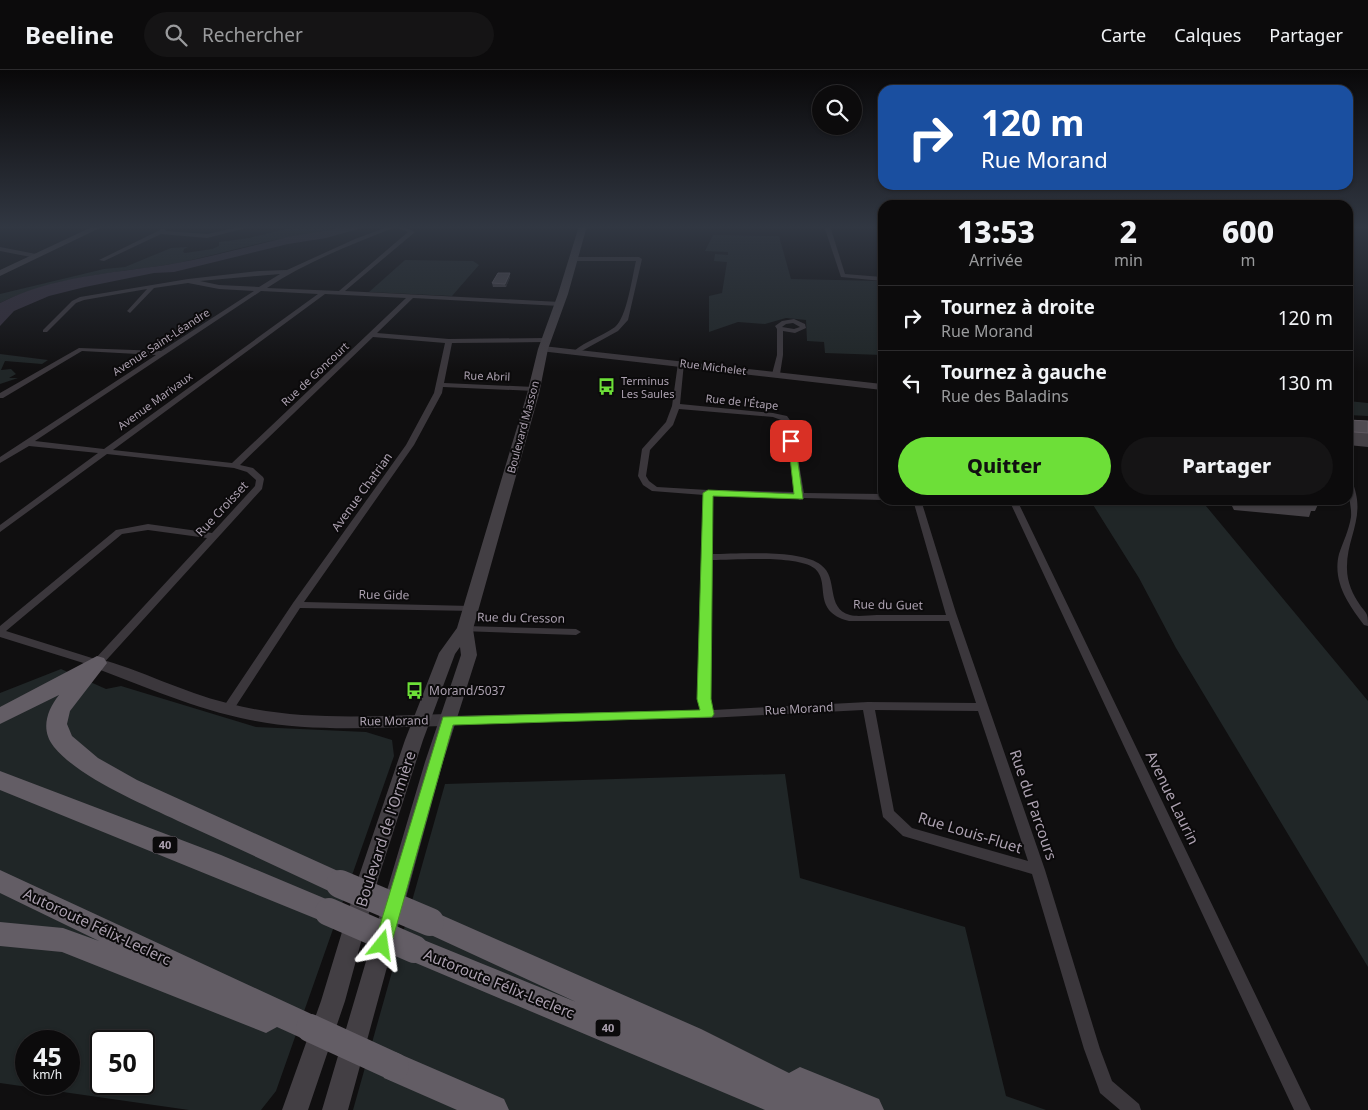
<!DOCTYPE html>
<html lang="fr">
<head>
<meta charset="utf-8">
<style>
  body { margin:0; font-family:"Noto Sans",sans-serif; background:#151415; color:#f1f3f6; height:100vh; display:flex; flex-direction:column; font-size:19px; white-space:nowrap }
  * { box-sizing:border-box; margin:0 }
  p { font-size:16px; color:#9a9b9d }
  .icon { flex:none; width:28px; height:28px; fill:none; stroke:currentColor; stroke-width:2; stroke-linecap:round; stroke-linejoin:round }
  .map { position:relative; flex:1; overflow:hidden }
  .side { position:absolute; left:878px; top:130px; width:475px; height:305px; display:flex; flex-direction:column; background:#0c0b0c; border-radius:15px; box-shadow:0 1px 4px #0004,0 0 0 1px #2c2b2d }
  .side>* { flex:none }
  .guide { position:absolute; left:878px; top:15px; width:475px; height:105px; border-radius:15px; box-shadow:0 1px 4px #0004,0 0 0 1px #2c2b2d; background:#1a4fa0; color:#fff; overflow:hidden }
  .fabs { position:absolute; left:812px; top:15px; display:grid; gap:10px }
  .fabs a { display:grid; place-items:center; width:50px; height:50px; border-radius:50%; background:#0c0b0c; box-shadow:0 1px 4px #0004,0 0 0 1px #2c2b2d; font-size:25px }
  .speed { position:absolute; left:15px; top:960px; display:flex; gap:10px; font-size:25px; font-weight:700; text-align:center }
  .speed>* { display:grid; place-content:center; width:65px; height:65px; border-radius:50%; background:#0c0b0c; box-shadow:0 1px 4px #0004,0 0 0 1px #2c2b2d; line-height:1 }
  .speed small { font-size:12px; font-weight:400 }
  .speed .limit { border:2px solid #111; border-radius:8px; background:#fff; color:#111 }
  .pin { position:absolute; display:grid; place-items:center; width:42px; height:42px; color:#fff; margin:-21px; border-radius:10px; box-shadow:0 2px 8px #0006 }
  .me { position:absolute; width:55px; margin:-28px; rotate:15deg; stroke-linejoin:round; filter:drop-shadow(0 0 4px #0008) }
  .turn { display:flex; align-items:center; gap:18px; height:105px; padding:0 20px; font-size:22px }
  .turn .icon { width:65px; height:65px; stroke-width:2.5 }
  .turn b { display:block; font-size:35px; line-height:42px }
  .eta { display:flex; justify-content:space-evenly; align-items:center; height:85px; text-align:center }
  .eta b { font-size:30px; font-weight:800; line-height:35px }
  .cta { display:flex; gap:10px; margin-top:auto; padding:10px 20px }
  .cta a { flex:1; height:58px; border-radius:30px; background:#6ddf38; color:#111; font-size:20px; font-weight:800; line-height:58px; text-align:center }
  .cta a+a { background:#151415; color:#f1f3f6 }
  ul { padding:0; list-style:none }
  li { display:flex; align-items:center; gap:15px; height:65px; padding:0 20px; border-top:1px solid #2c2b2d }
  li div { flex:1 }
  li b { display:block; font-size:19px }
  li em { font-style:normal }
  header { display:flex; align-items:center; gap:30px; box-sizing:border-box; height:70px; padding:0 25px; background:#0c0b0c; border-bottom:1px solid #2c2b2d }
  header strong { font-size:24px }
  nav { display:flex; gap:28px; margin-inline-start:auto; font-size:18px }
  .search { width:350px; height:45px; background:#151415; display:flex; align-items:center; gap:12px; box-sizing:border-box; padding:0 18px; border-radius:28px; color:#9a9b9d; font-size:19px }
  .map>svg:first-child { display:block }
  .green { fill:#202627; fill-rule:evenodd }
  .water { fill:#342e3b }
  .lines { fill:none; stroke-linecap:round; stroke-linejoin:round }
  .minor { fill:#3b373c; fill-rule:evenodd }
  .tertiary { fill:#3b373c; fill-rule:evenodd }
  .secondary { fill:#433f44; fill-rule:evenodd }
  .motorway { fill:#635d65; fill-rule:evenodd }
  .motorway-bridge { stroke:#635d65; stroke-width:28 }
  .wall { fill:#444045 }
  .shaded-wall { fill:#2a282b }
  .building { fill:#4f4b51; stroke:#5e5860 }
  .route { fill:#6ddf38; stroke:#479124 }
  .labels { text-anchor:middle; stroke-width:4; stroke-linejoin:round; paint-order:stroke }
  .far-street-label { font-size:11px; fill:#aca1b0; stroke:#0b0a0b }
  .far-poi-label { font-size:11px; fill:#aca1b0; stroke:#0b0a0b; text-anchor:start }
  .shield { fill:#0b0a0b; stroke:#7c747e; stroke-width:1 }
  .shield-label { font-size:11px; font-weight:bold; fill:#aca1b0 }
  .street-label { font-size:12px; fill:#aca1b0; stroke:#0b0a0b }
  .poi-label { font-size:12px; fill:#aca1b0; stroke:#0b0a0b; text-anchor:start }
  .near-street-label { font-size:15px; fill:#aca1b0; stroke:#0b0a0b }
</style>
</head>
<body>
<header>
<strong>Beeline</strong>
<div class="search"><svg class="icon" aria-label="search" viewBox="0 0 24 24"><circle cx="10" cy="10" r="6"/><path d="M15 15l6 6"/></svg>Rechercher</div>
<nav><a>Carte</a><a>Calques</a><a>Partager</a></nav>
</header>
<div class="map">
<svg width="1368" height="1040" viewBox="0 0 1368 1040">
  <rect width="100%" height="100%" fill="#100f10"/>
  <path class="green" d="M298 156H343C326 161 309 163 292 167 249 174 208 188 166 195 110 203 51 208 0 233V224L104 199 125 197 171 178 188 177 184 179 183 182 185 183 212 179 219 176V172L249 168Z
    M713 165 779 166 791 209 882 211V285L825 283 824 272 807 271 806 250 786 248 765 254 738 252 709 262V226L722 223 727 192 714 191 715 184 728 185V182L705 181Z
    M405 190 473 191 479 195 452 226 369 222Z
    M0 284 48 290 42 294 5 291 1 300 11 299 16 304 9 308H18L0 314Z
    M1348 331 1368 333V346L1348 345Z
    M1090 430H1201L1368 631V897L1176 578 1139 508Z
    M61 599 106 619 121 616 256 657 366 662 392 670 394 686 276 1021 261 1040H189L0 1013V623ZM26 971H69V1014H26ZM101 971H144V1014H101Z
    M785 704 800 808 965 857 1006 1026 1046 1040H353L445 714Z"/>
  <path class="water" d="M344 156H369L326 168 288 174 174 202 154 203 85 217 49 226 14 241 0 256V233C50 207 111 203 166 195 207 188 248 177 288 167 307 163 325 162 344 156Z"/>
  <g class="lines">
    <path class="minor" d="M0 156H4L1 158Z
      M244 156H254L207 168 161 164 104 191 99 190 164 158 166 161 207 164Z
      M390 156H402L415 162 345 221 560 232 563 234 560 236 413 228 377 263 449 269 545 268 548 270 545 272 452 273 444 313 534 317 538 319 534 321 443 317 442 323 414 375 304 532 471 536 476 539 475 541 300 538 232 642H224L222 639 293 533 406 375 434 323 445 273 373 267 240 395 253 398 263 407 264 409 262 419 101 596H93L0 567V556L116 460 148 454 212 463 255 416 256 410 247 402 234 398 107 384 0 462V455L98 383 29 376 0 393V387L156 285 82 281 3 328H0V323L79 278 161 281 254 221 219 219 188 213 154 218 130 243 127 241 128 240 147 219 84 230 76 233 47 262H43V260L72 231 80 227 188 209 259 201 287 200 355 169ZM396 157 408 162 339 221 267 218C306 192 352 174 396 157ZM280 204 259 217 219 215 200 211ZM261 221 318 224 104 379 35 371ZM325 224 406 228 232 393 113 380ZM148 460 207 468 95 589 6 561 122 464Z
      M824 156H830L845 204 882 207V211L841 207Z
      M0 177 36 184 39 186 36 188 0 181Z
      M639 187 642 189 628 250 618 261 578 283H574V281C586 271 602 266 615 257 627 247 632 207 636 191H574L571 189 574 187Z
      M794 249 805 254 806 258 795 263 783 261V285L780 304 773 306 772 304 777 285V259L775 256 782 251ZM793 253 800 257 794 259 782 257 786 254Z
      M681 291 684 293 680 334 773 343 787 346 792 353 804 423 882 424V430L804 428 800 430 796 428 712 426V484C738 484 801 479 821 495 839 508 825 538 850 545 858 547 869 545 877 545 900 545 923 545 946 545L913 430H921L956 543 1045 800 1100 979 1112 1011 1139 1034 1141 1040H1120L1100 1023 1098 1017 1084 979 1032 804 903 766 883 747 863 640 708 648 447 654 443 653 441 650 443 647 447 646 701 640 698 629 704 425 652 421 643 415 638 406 642 379 666 352 672 336 678 293ZM679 339 773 347 781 350 784 353 795 422 708 420 657 417 649 411 646 406 650 380 673 355ZM712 490C735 490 796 485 814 498 832 512 810 541 849 551H949L976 633 868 632 713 640 710 629ZM875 640 978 641 1028 791 912 758 894 741Z
      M1348 408 1351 409C1368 446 1346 466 1347 499 1347 512 1353 525 1360 535 1362 538 1366 542 1367 545 1368 548 1368 553 1368 556L1364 555C1349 535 1332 512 1339 484 1343 472 1349 460 1351 447 1352 434 1346 421 1348 408Z
      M1009 430H1017L1311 1040H1294Z
      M465 556 576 559 581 562 576 565 461 561 460 559 461 557Z"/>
    <path class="tertiary" d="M543 276 882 314V320L540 281V277Z
      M97 588C141 600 182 622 227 633 298 652 374 646 447 644L453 646 455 650 453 654 447 656C382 657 314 663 250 650 195 639 144 616 92 597L89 593 92 589Z"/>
    <path class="secondary" d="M94 156H104L0 206V200Z
      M579 156H587L568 224 548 279 539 324 473 559 477 585 443 692 348 1040H322L425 692 461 585 460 577 455 584 423 670 379 806 345 931 308 1040H282L321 931 359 806 405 670 439 583 457 558 527 324 538 279 558 224Z"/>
    <path class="motorway" d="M97 586 104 588 107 593 70 641 67 654 72 666 98 688 137 710 349 806 353 814 349 822 340 825 331 822C280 798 229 774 178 751 141 733 81 709 54 677 40 660 47 640 59 625L0 654V637Z
      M0 701 221 785 338 834 342 842 338 850 329 854 0 720Z
      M0 800 320 948 325 958 320 968 310 972 277 957 266 963 62 882 0 876V852L63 858 99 871 0 823Z
      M430 840 701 959 789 1003 800 997 879 1029 884 1040H765L404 888 400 879 404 870 414 866 576 932 420 860 416 852 420 844Z
      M395 982 504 1029 509 1040H457L384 1008 380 997 384 986Z"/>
    <path class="motorway-bridge" d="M340 814 430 852
      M329 842 414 879
      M310 958 395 997"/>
  </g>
  <path class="wall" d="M510 203V207L506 217H493L492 213Z
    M1348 350 1368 351V377L1348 375Z
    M1229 430H1320L1315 441H1311L1309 447 1234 440Z"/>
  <path class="shaded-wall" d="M510 203V207L506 217 505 214Z"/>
  <path class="building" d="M498 203H510L505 214 492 213Z
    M1348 350 1368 351V363L1354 362 1348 354Z
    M1279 430H1313L1315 433Z"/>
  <linearGradient id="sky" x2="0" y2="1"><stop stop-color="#090809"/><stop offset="0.52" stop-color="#313742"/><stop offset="1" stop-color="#313742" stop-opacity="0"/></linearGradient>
  <rect width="1368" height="302" fill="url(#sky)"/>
  <path class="route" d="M788 369 795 371 803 429 713 426 711 629 714 644 712 647 453 655 391 875 388 880 382 882 377 880 374 875 443 647 700 640 697 629 703 423 708 420 794 424Z"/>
  <defs>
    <symbol id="bus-bare" viewBox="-9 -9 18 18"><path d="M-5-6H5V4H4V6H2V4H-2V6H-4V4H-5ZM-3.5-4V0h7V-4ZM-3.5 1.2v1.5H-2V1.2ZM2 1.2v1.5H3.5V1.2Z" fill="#6ddf38" stroke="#0b0a0b" stroke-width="2.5" paint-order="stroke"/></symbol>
  </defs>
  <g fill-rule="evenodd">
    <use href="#bus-bare" x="594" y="304" width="25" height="25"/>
    <use href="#bus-bare" x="402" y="608" width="25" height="25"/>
  </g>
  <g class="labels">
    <g class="far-street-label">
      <text transform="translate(161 272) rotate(-33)" y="4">Avenue Saint-Léandre</text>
      <text transform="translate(713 297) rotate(7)" y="4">Rue Michelet</text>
      <text transform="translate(315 304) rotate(-43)" y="4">Rue de Goncourt</text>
      <text transform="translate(487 306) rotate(2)" y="4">Rue Abril</text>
      <text transform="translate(155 331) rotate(-36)" y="4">Avenue Marivaux</text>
      <text transform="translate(742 332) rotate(6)" y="4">Rue de l'Étape</text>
      <text transform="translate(523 357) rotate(-75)" y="4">Boulevard Masson</text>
    </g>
    <g class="far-poi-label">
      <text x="621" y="315">Terminus<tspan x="621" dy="13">Les Saules</tspan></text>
    </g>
    <g class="shield">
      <rect x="152.5" y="766.5" width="25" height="17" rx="4"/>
      <rect x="595.5" y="949.5" width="25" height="17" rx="4"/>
    </g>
    <g class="shield-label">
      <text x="165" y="779">40</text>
      <text x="608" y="962">40</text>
    </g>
    <g class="street-label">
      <text transform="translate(362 422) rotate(-54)" y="4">Avenue Chatrian</text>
      <text transform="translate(222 439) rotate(-47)" y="4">Rue Croisset</text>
      <text transform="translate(384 525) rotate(1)" y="4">Rue Gide</text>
      <text transform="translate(888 535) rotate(1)" y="4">Rue du Guet</text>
      <text transform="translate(521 548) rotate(1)" y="4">Rue du Cresson</text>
      <text transform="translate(799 639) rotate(-3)" y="4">Rue Morand</text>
      <text transform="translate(394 651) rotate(-1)" y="4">Rue Morand</text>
    </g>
    <g class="poi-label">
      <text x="429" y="625">Morand/5037</text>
    </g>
    <g class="near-street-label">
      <text transform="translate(1172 728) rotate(64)" y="5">Avenue Laurin</text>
      <text transform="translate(1033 735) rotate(71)" y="5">Rue du Parcours</text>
      <text transform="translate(386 759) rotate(-72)" y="5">Boulevard de l'Ormière</text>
      <text transform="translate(970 763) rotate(17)" y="5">Rue Louis-Fluet</text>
      <text transform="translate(97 857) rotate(25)" y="5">Autoroute Félix-Leclerc</text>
      <text transform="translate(499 914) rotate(22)" y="5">Autoroute Félix-Leclerc</text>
    </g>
  </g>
</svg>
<div class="fabs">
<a><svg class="icon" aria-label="search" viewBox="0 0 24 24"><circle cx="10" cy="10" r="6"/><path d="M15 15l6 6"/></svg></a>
</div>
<div class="speed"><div>45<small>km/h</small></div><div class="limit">50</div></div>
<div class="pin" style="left:791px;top:371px;background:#d93025"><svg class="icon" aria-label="arrive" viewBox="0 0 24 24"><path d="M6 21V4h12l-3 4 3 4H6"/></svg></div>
<svg class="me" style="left:382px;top:875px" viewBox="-20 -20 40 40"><path d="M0-17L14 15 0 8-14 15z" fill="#6ddf38" stroke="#fff" stroke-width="4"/></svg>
<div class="guide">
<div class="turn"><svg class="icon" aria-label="right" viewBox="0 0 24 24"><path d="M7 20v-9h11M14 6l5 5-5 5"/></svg><div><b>120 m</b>Rue Morand</div></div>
</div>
<section class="side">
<div class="eta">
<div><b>13:53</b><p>Arrivée</p></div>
<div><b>2</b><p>min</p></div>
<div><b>600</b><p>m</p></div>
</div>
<ul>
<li><svg class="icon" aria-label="right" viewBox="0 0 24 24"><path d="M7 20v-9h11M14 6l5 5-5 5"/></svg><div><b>Tournez à droite</b><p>Rue Morand</p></div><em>120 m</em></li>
<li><svg class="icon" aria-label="left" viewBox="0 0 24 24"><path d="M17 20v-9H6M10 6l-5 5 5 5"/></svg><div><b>Tournez à gauche</b><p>Rue des Baladins</p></div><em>130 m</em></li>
</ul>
<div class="cta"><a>Quitter</a><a>Partager</a></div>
</section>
</div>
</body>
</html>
